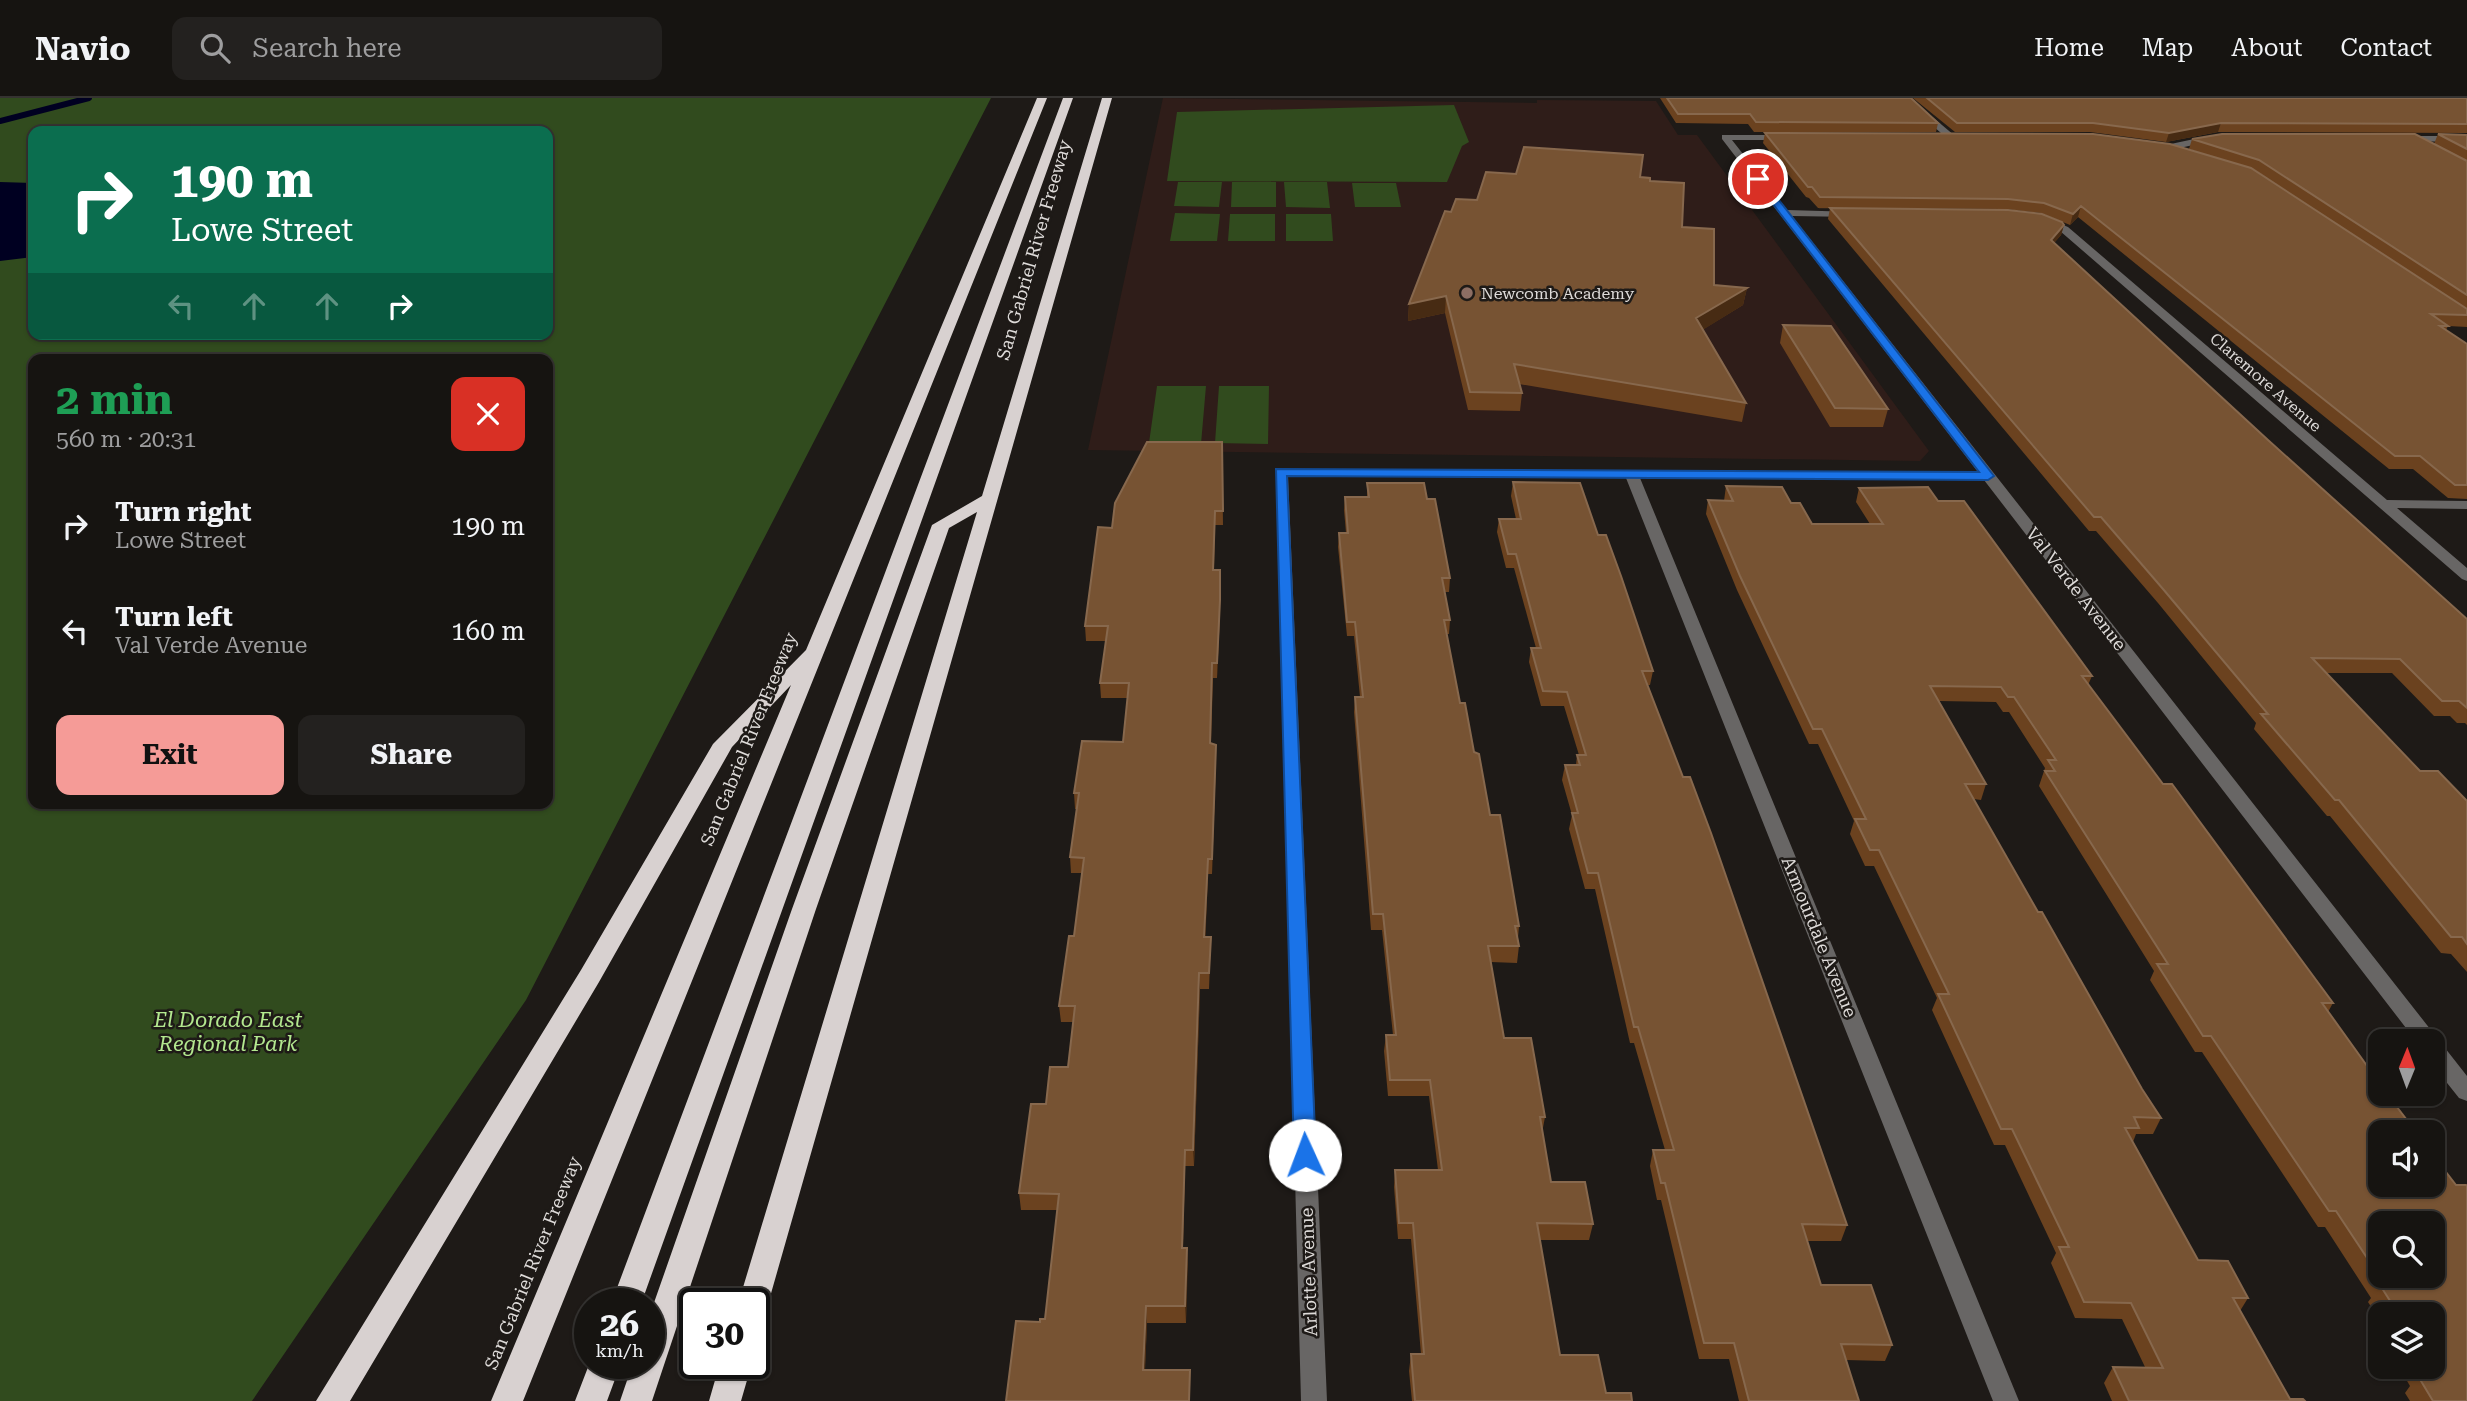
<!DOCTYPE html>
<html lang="en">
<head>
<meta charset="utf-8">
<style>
  body { margin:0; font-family:"Roboto Serif",serif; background:#23211f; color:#f1f3f6; height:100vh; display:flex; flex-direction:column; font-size:26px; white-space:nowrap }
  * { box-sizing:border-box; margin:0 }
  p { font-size:23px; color:#9e9e9f }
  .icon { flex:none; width:38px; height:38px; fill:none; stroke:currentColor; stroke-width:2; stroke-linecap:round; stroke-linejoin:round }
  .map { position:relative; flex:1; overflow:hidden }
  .drawer { position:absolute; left:28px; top:256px; width:525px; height:455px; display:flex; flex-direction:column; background:#161411; border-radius:14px; box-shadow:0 2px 5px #0004,0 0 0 2px #353331 }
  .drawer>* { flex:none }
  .banner { position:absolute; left:28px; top:28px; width:525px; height:214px; border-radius:14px; box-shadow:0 2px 5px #0004,0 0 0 2px #353331; background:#0b6e4f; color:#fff; overflow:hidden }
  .needle { width:46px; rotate:1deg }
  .fabs { position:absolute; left:2368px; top:931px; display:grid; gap:14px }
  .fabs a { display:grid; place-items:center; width:77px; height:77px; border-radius:14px; background:#161411; box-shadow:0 2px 5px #0004,0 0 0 2px #353331; font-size:35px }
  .speed { position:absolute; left:574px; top:1190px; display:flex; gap:14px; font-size:35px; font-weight:700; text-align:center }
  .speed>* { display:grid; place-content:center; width:91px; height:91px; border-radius:50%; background:#161411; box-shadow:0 2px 5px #0004,0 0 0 2px #353331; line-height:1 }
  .speed small { font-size:18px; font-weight:400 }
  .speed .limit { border:4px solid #111; border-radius:10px; background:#fff; color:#111 }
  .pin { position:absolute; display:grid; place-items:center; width:60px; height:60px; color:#fff; margin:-30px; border:4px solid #fff; border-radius:50%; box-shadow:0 2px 7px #0007 }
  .me { position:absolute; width:77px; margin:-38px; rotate:358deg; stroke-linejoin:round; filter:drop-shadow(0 0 5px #0008) }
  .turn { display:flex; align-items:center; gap:24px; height:147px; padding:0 28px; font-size:32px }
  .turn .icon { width:91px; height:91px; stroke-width:2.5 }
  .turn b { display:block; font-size:49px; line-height:60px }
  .lanes { display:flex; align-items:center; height:66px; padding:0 28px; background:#0003; justify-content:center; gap:35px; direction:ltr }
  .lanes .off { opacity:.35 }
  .round { display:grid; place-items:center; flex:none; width:74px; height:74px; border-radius:14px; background:#23211f }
  .head { display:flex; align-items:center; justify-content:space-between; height:119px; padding:0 28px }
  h1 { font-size:42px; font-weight:700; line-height:52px; color:#1e9e55 }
  .button { display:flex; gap:14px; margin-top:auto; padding:14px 28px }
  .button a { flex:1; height:80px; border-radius:14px; background:#f59b97; color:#111; font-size:28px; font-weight:700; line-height:80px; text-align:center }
  .button a+a { background:#23211f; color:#f1f3f6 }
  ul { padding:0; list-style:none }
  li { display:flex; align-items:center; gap:21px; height:105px; padding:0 28px }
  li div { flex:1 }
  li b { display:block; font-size:26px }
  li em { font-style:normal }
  header { display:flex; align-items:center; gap:42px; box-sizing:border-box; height:98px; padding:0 35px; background:#161411; border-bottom:2px solid #353331 }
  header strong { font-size:33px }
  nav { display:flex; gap:38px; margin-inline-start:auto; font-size:24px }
  .search { width:490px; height:63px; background:#23211f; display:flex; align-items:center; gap:18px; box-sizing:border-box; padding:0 24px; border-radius:14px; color:#9e9e9f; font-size:26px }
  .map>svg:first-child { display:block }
  .education { fill:#2f1d19 }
  .green { fill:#314b1e; fill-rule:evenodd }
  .water { fill:#000021 }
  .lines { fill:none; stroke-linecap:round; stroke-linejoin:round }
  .stream { stroke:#000021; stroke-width:6 }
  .minor { fill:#686665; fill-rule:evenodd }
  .highway { fill:#d8d1d0; fill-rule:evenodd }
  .wall { fill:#6b421f; fill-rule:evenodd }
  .shaded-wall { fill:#472b13 }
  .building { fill:#775333; stroke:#87684d; stroke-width:2; fill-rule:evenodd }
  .route { fill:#1a73e8; stroke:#114b97; stroke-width:2 }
  .education-dot { fill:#8d6e63; stroke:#1e1a17; stroke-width:2.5 }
  .labels { text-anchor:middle; stroke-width:5; stroke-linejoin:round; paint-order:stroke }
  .far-poi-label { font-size:16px; fill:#dedbd9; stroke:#1e1a17; text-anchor:start }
  .far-street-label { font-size:16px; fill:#dedbd9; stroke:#1e1a17 }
  .street-label { font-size:18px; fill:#dedbd9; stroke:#1e1a17 }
  .near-park-label { font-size:21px; font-style:italic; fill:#b3e88f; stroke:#1e1a17 }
</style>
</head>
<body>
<header>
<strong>Navio</strong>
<div class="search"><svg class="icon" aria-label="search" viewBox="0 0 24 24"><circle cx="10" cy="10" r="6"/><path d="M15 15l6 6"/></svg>Search here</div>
<nav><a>Home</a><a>Map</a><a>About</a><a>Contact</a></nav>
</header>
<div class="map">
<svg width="2467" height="1303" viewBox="0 0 2467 1303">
  <rect width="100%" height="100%" fill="#1e1a17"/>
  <path class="education" d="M1163 0 1537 5V2L1656 3 1678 37H1697L1929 353 1920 363 1088 352Z"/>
  <path class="green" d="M0 0H991L526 902 252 1303H0ZM33 33H548V236H33ZM33 261H548V705H33Z
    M1454 7 1469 44 1462 48 1447 84 1167 83 1177 14Z
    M1178 84H1222L1219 109 1174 108Z
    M1232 84H1276V109H1231Z
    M1284 84H1327L1330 110 1286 109Z
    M1352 85H1396L1401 109H1355Z
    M1175 115 1220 116 1217 143H1170Z
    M1230 116H1275V143H1228Z
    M1286 116H1331L1333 143H1286Z
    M1157 288H1206L1201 346 1149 345Z
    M1219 288H1269L1268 346 1215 345Z"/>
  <path class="water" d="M0 84 33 85V159L0 163Z"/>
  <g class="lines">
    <path class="stream" d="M0 23 89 0"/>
    <path class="minor" d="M1901 0H1910L1955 38V42H1949Z
      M1722 37H1791V41L1788 42H1732L1787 112 1856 114 1858 116 1853 119 1792 118 2467 978V1003L2459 1000 2432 966V943H2416L1984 382 1640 380 2019 1303H1993L1626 380 1288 378 1327 1303H1301L1276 371 1978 374 1722 41Z
      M2213 37 2216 38V42L2166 53 2147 47 2151 44 2166 47Z
      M2402 38H2467V44L2399 43V39Z
      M2038 119H2044L2068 129 2387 402 2467 403V411L2397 410 2467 470V483L2462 481 2060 133 2038 123Z"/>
    <path class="highway" d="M1037 0H1047L523 1303H491L791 587 732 649 599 884 350 1303H316L581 872 713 646 806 552Z
      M1063 0H1073L641 1206H611Z
      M1102 0H1112L768 1206 764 1215 754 1219V1206H738L977 414 949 430 816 811 652 1303H620L633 1265H649V1219L792 811 932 427 982 398Z
      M590 1264 621 1265 607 1303H575Z
      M720 1265H752L741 1303H709Z"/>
  </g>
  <path class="wall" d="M1660 0H1911L1938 25 1936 34H1754L1748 26 1676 25Z
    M1913 0H2467V35L2218 34 2166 44 2090 34H1955Z
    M1765 35 2246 69 2189 51 2192 41 2434 46 2438 36 2467 37V229L2448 228 2446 232 2467 246V401L2448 400 2413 371H2389L2078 119 2070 127 2041 115 2005 111 1818 110 1809 100 1806 99 1763 45ZM2251 70 2255 72 2372 149Z
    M1516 76 1640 79 1650 83 1682 129 1714 187 1747 190 1743 207 1702 232 1746 305 1742 324 1519 286 1522 295 1520 313 1468 312 1445 215 1408 223 1409 206 1451 114 1477 102Z
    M1830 110 2064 127 2061 137 2054 145 2268 342 2467 521V627L2465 625H2457L2450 618H2434L2392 575H2326L2420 673 2467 703V874L2451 856 2441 855 2330 718H2327L2254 631 2256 625 2158 505 2096 433H2089L1828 121Z
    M1783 227 1888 311 1883 329H1830L1780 245Z
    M1222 344 1223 427H1215L1214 472H1220V517L1217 580H1213L1211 645 1216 662 1212 776H1208L1205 839H1211L1209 891H1200L1194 1068H1185L1183 1150H1187L1186 1225H1147L1145 1272H1190V1303H1006L1040 1224 1045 1221 1057 1112H1021L1019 1095 1046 1006 1068 969 1073 924H1061L1059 908 1074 838 1082 775H1071L1070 759 1077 711H1075L1074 695 1123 644 1128 600H1101L1100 585 1106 543H1086L1085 528 1112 430Z
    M1513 384 1598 437 1653 573 1650 587H1648L1847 1127 1841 1143H1807L1821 1187 1892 1247 1885 1263 1846 1262 1859 1303H1739L1729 1261H1699L1661 1102H1657L1650 1068 1653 1052H1665L1634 945H1630L1595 791H1585L1569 731 1572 717 1562 682 1565 667H1576L1577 657H1579L1564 608H1541L1529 564 1531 550H1536L1514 470H1506L1497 434 1499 421H1516L1511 398Z
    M1367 385 1427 401 1450 480 1449 494H1445L1450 522 1449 536H1447L1460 605 1519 828 1518 840 1519 848 1517 865 1491 864 1504 940 1545 1019 1542 1035 1551 1084 1593 1126 1589 1142H1540L1560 1257 1606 1295 1632 1303H1412L1409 1273 1411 1256H1421L1411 1141H1398L1394 1089 1395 1072H1438L1429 998H1388L1384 953 1386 937H1393L1382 832H1371L1354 614 1355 599H1360L1354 538H1347L1338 449 1339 435H1346L1344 412 1345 399H1367Z
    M1726 388 1791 405 1812 426H1870L1856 404 1859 390 1938 403 2092 578 2088 587 2163 686 2333 905 2328 914 2467 1303H2410L2405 1295 2410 1288 2399 1269H2432V1216H2380V1238L2370 1222 2375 1215 2368 1204 2371 1200 2325 1129H2318L2202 954H2195L2150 882 2154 873 2039 688 2045 670 2009 614H2003L1996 604 1939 603 1986 686 1981 702 1974 701 2038 814 2142 991 2161 1020 2153 1036H2136L2133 1044 2198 1162 2248 1200 2240 1213 2290 1301 2305 1303H2112L2104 1285 2113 1269H2145L2122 1221 2075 1220 2051 1165 2056 1155 2005 1047H1994L1932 912 1937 900 1874 768H1865L1850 736 1854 723 1818 646H1809L1737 492 1706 416 1708 402 1724 403Z"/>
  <path class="shaded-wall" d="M2221 25 2218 34 2166 44 2169 35Z
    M2081 108 2078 119 2070 127 2073 116Z
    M2064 127 2061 137 2047 153 2051 142Z
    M1747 190 1743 207 1693 238 1696 220Z
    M1446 198 1445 215 1408 223 1409 206Z
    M1220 502V517L1217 580V565Z
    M1216 647V662L1212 776V761Z
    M1208 761V776L1205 855 1204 839Z
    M1199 875 1200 891 1194 1068 1193 1052Z
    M1185 1052V1068L1182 1166V1150Z
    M1187 1150 1188 1166 1186 1225 1185 1208Z
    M1146 1208 1147 1225 1144 1288 1143 1272Z"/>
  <path class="building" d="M1667 0H1911L1938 25 1756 24 1750 16H1678Z
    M1927 0H2467V26L2221 25 2169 35 2093 25H1957Z
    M1765 35 2093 36 2170 46 2251 70 2467 211V217L2431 216 2448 228H2440L2467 246V387H2455L2420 358H2395L2081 108 2073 116 2044 105 2008 101 1820 99 1812 89H1808Z
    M2222 36H2415L2467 63V197L2259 62 2192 41Z
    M2438 36 2467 37V51Z
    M1524 49 1643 57 1640 79 1650 80V83L1684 85 1682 129 1714 131V187L1747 190 1696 220 1746 305 1514 266 1522 295 1470 294 1446 198 1409 206 1445 113 1451 114 1456 101 1477 102 1486 74 1516 76Z
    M1830 110 2008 112 2042 116 2062 124 2064 127 2051 142 2268 342 2467 521V610L2459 603H2442L2400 561 2312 560 2420 673H2438L2467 703V846L2462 839H2451L2339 702H2335L2261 616H2268L2163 491 2101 419H2094Z
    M1783 227 1831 228 1888 311 1835 310Z
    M1147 344H1222L1223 413H1215L1213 472H1220V502L1217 565H1212L1210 645 1216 647 1212 761H1208L1204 839H1211L1209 875H1199L1193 1052H1185L1182 1150H1187L1185 1208H1146L1143 1272H1190L1189 1303H1006L1016 1223 1040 1224V1221H1045L1059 1096 1019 1095 1031 1006H1046L1050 969H1068L1075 908H1059L1069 838H1074L1084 760 1070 759 1079 695H1074L1082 643 1123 644 1129 585H1100L1108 528H1085L1098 429 1112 430 1115 405Z
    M1513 384 1580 385 1598 437H1606L1621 478 1653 573H1642L1683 679H1690L1711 735 1847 1127 1802 1126 1821 1187H1871L1892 1247 1841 1246 1859 1303H1749L1734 1245H1704L1665 1085H1661L1653 1052H1674L1638 929H1634L1598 775H1588L1572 715H1578L1565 667H1580L1577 657H1586L1567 594 1543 593 1531 550H1541L1516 456H1508L1499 421H1521Z
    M1367 385H1424L1427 401H1435L1450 480H1442L1450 522H1444L1460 605H1465L1474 654 1479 656 1490 717H1500L1519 828H1515L1519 848H1488L1504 940H1531L1545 1019H1540L1551 1084H1585L1593 1126 1537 1125 1560 1257H1598L1606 1295H1631L1632 1303H1415L1411 1256H1424L1413 1125H1399L1395 1072H1442L1430 982H1390L1386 937H1396L1383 816H1373L1355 599H1363L1355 524H1347L1339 435H1348L1345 399H1369Z
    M1726 388 1782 389 1791 405H1800L1812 426H1883L1859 390 1928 389 1938 403H1964L2092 578H2082L2163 686H2172L2333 905H2322L2380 986V996H2387L2416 1034H2380V1087H2432V1056L2456 1087H2466L2467 1088V1303H2433L2418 1278H2428L2421 1269H2432V1216H2389L2382 1206H2392L2380 1187H2385L2336 1113H2329L2211 938H2203L2157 866H2168L2045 673H2055L2048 662H2056L2014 599H2008L2001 589 1930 588 1986 686H1965L2038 814H2042L2142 991 2161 1020 2134 1019 2139 1030H2125L2198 1162 2228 1163 2248 1200H2233L2290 1301H2303L2305 1303H2129L2113 1269 2163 1270 2131 1205 2084 1204 2059 1149H2069L2012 1031H2001L1938 896H1949L1879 752H1870L1855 721H1866L1822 631H1813L1740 478 1708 402 1733 403ZM2380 1125H2432V1178H2380Z"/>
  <path class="route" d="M1755 79H1761L1994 378 1988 382 1287 378 1316 1057 1312 1063 1305 1066 1297 1063 1294 1057 1276 371 1979 374 1755 83Z"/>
  <circle class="education-dot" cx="1467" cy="195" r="7"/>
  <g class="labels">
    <g class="far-poi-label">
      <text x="1481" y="201">Newcomb Academy</text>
    </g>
    <g class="far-street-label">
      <text transform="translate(2266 284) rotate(41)" y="6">Claremore Avenue</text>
    </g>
    <g class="street-label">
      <text transform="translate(1034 152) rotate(-74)" y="6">San Gabriel River Freeway</text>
      <text transform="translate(2076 491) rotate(52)" y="6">Val Verde Avenue</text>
      <text transform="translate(749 641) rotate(-68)" y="6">San Gabriel River Freeway</text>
      <text transform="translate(1819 839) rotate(68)" y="6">Armourdale Avenue</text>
      <text transform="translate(533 1165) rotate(-68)" y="6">San Gabriel River Freeway</text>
      <text transform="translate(1309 1174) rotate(-92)" y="6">Arlotte Avenue</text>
    </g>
    <g class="near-park-label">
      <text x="228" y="929">El Dorado East<tspan x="228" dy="24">Regional Park</tspan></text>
    </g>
  </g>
</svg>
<div class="fabs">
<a><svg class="needle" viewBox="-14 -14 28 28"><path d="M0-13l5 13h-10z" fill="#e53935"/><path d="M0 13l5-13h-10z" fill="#9e9e9f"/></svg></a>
<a><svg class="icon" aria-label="sound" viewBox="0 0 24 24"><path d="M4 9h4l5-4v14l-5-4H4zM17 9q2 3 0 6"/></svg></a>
<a><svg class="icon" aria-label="search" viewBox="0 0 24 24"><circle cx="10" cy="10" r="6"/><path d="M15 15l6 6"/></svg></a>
<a><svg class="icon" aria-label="layers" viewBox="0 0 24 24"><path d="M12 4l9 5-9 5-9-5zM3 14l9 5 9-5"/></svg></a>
</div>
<div class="speed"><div>26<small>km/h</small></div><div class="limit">30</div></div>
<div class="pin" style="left:1758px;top:81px;background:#d93025"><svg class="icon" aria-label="arrive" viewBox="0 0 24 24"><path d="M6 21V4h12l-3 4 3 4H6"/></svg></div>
<svg class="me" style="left:1305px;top:1057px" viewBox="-20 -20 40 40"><circle r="19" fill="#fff"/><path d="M0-13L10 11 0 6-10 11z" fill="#1a73e8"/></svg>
<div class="banner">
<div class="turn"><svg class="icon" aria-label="right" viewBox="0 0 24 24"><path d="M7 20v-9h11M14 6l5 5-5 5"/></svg><div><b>190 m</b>Lowe Street</div></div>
<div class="lanes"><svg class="icon off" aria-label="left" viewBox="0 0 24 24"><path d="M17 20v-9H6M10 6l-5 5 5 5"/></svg><svg class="icon off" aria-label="ahead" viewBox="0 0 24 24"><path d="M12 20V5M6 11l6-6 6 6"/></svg><svg class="icon off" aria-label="ahead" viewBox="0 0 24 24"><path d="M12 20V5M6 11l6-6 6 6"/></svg><svg class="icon" aria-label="right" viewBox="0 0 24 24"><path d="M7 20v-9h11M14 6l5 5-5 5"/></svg></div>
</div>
<section class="drawer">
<div class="head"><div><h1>2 min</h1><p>560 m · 20:31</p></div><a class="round" style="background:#d93025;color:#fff"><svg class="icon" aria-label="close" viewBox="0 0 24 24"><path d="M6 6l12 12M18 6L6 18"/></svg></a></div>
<ul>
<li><svg class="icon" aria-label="right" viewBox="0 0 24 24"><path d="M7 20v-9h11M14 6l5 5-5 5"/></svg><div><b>Turn right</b><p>Lowe Street</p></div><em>190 m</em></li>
<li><svg class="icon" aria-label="left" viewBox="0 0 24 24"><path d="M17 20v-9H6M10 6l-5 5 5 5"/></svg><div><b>Turn left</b><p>Val Verde Avenue</p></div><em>160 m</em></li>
</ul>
<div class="button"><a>Exit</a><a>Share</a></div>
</section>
</div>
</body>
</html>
